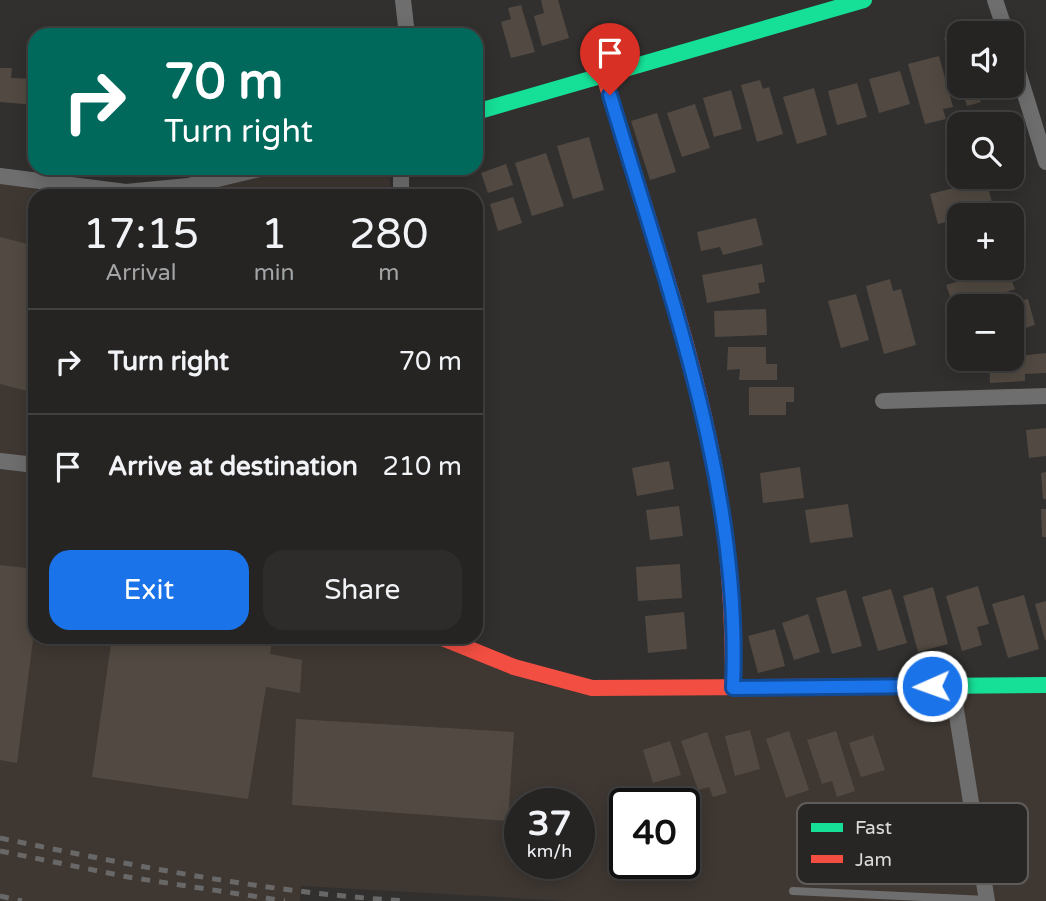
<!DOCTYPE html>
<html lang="en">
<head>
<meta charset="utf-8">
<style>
  body { margin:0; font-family:"Varela Round",sans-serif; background:#2d2c2b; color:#f1f3f6; height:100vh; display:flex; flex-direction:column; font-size:26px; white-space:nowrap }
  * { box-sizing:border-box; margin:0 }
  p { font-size:23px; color:#a3a4a6 }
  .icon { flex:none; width:38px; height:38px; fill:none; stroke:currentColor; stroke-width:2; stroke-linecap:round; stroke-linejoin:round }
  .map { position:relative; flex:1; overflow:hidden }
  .sheet { position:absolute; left:28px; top:189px; width:455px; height:455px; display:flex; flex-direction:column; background:#252423; border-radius:21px; box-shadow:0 4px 18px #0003,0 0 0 2px #424141 }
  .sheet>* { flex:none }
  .hud { position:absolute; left:28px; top:28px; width:455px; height:147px; border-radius:21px; box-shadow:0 4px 18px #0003,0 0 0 2px #424141; background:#00695c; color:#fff; overflow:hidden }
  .buttons { position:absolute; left:947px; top:21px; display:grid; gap:14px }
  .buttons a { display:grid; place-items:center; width:77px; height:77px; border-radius:14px; background:#252423; box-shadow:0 4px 18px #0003,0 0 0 2px #424141; font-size:35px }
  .speed { position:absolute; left:504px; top:788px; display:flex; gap:14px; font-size:35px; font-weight:700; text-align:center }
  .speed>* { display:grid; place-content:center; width:91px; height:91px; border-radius:50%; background:#252423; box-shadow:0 4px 18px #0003,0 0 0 2px #424141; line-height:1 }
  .speed small { font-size:18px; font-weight:400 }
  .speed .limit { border:4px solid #111; border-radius:10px; background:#fff; color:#111 }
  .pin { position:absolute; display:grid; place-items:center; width:60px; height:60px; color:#fff; margin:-72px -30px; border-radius:50% 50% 50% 0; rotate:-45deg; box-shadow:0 0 7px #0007 }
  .pin .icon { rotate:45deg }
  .me { position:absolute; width:77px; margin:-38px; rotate:268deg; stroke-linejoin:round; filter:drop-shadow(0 0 5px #0008) }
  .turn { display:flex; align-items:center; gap:24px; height:147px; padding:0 21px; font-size:32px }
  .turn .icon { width:91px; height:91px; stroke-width:2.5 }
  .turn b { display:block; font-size:49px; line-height:60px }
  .eta { display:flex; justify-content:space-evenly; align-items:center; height:119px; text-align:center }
  .eta b { font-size:42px; font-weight:600; line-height:49px }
  .button { display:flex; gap:14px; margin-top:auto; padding:14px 21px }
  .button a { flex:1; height:80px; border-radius:21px; background:#1a73e8; color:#fff; font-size:28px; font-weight:600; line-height:80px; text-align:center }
  .button a+a { background:#2d2c2b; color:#f1f3f6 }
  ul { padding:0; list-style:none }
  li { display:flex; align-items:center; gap:21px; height:105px; padding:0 21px; border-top:2px solid #424141 }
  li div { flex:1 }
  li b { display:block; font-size:26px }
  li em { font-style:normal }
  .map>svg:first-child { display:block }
  .built { fill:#3e3732; fill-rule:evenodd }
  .building { fill:#524a42 }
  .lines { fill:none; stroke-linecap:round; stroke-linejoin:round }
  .lane { stroke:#6f6e6e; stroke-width:8 }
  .street { stroke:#6f6e6e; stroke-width:16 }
  .fast { stroke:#16e098; stroke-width:16 }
  .jam { stroke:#f24e42; stroke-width:16 }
  .rail { stroke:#696868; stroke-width:5; stroke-dasharray:9 9; stroke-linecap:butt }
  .route-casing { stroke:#114b97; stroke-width:18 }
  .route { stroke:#1a73e8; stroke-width:12 }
  .key { fill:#282624; stroke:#5e5c5b; stroke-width:2 }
  .key-label { font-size:19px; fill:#dddbda }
</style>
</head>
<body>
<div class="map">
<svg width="1046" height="901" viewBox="0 0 1046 901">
  <rect width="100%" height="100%" fill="#31302f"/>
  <path class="built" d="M273 168H389L391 196H149Z
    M0 180 99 196H35V637H438L543 685 1046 688V901H567L301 886 300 901H0ZM520 803H579V863H520ZM625 803H684V863H625Z"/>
  <path class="building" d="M541 0H558L569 38 542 46 534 16 544 13Z
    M521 5 535 52 511 58 501 22 511 19 508 8Z
    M456 29 458 35H439V34Z
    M959 33V81H958L944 38Z
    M939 56 953 107 943 109 946 119 925 124 908 64Z
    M0 68H12L11 78 35 79V105L0 102Z
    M900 71 910 104 879 113 869 79Z
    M760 80 763 89 769 87 783 134 757 142 741 85Z
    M857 83 867 117 837 125 828 91Z
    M960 86H989L977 90 981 102 967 106Z
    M814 88 827 135 797 144 783 97Z
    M731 90 742 129 714 137 703 98Z
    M695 104 710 148 682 157 667 113Z
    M657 113 676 172 650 180 631 121Z
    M589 137 604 190 573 199 557 146Z
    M546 153 564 206 532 216 515 163Z
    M506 164 513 185 488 193 481 173Z
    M986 180 994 210 959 215V219L938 224 930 194Z
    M513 197 522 223 498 231 490 204Z
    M756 218 763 245 723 255 720 247 701 251 697 232Z
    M0 237 35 246V393L0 384Z
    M762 264 765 282 758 283 760 293 707 303 702 275Z
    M1003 268H1007L1015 289 955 310 946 285Z
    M890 279 893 291 901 289 916 345 884 354 866 286Z
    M856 294 869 340 841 348 828 301Z
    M1028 299 1035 325 1012 332V306L1004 305Z
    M766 309 767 335 715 337 714 311Z
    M728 347H766V364H777V380H739L740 369 727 370Z
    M1046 353V373L1025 374V381L990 383 989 359Z
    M749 387H794V402H786V415H749Z
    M1046 428V456L1029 458 1026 430Z
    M669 461 674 489 637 496 632 468Z
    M800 467 804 498 763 503 760 473Z
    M1046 472V499H1043L1041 473Z
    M848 504 853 537 810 543 805 510Z
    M679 506 683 536 650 540 646 510Z
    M1041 509H1046V537H1042Z
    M680 564 682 598 638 601 636 567Z
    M0 565 35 569V625L17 763 0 760Z
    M978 586 989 624 977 627 982 645 962 651 946 596Z
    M933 587 948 644 918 652 903 596Z
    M891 589 907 643 878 651 862 597Z
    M846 590 862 646 832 654 816 598Z
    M1024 595 1039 649 1008 658 992 604Z
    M1046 601V640H1045L1035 604Z
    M684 612 687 649 648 653 645 616Z
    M808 614 820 652 794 660 782 623Z
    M775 629 785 666 758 673 748 636Z
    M112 637H273L270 654 302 660 300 693 266 687 248 799 92 777Z
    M296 719 514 732 508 821 292 805Z
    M750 730 760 769 735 776 725 736Z
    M789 731 809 790 786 798 766 739Z
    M836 731 855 791 837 797 832 781 822 784 807 740Z
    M707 732 727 793 713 797 709 787 698 790 681 741Z
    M873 735 885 770 861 777 849 743Z
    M670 741 681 775 653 783 643 750Z"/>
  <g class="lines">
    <path class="lane" d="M793 891 987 900"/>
    <path class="street" d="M403 0 407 35
      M995 0 1006 33
      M1012 52 1046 162
      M0 176 126 192 188 186 264 168
      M401 196V168
      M883 401 1046 396
      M0 461 35 465
      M952 685 987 901"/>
    <path class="fast" d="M476 112 864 0
      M927 686 1046 685"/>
    <path class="jam" d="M604 76C649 226 706 378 725 534 731 585 733 636 733 688
      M440 637 514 667 592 688 927 686"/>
    <path class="rail" d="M0 838C134 866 270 893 407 901
      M0 851 128 877 285 901
      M0 896 22 901"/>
  </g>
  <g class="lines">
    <defs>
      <path id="route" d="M610 95C667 288 742 485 733 688L932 686"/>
    </defs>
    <use href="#route" class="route-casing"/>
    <use href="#route" class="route"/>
  </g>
  <rect x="797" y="803" width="231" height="81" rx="10" class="key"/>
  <rect x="811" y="823" width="32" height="9" fill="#16e098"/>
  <rect x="811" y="855" width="32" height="8" fill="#f24e42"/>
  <g class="key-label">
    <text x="855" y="834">Fast</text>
    <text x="855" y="866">Jam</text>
  </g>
</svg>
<div class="buttons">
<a><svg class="icon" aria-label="sound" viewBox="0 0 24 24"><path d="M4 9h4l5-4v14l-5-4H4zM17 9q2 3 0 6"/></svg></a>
<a><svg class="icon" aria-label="search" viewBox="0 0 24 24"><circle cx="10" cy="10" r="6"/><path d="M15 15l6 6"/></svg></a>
<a>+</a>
<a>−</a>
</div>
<div class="speed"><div>37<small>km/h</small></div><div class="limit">40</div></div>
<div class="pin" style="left:610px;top:95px;background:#d93025"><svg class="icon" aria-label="arrive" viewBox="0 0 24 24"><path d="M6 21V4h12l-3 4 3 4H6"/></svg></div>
<svg class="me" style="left:932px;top:686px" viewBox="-20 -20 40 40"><circle r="17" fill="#1a73e8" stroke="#fff" stroke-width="3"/><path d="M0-11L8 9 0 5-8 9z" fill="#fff"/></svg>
<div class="hud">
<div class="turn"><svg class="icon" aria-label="right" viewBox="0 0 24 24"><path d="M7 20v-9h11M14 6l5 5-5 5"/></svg><div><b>70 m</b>Turn right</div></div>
</div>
<section class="sheet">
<div class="eta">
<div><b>17:15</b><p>Arrival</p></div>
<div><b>1</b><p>min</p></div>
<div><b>280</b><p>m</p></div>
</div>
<ul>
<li><svg class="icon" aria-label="right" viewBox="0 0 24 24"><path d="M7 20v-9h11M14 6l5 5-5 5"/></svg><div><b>Turn right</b></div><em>70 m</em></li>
<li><svg class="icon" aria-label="arrive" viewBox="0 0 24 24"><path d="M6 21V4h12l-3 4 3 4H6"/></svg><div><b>Arrive at destination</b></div><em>210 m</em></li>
</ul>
<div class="button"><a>Exit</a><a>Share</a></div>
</section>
</div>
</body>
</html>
